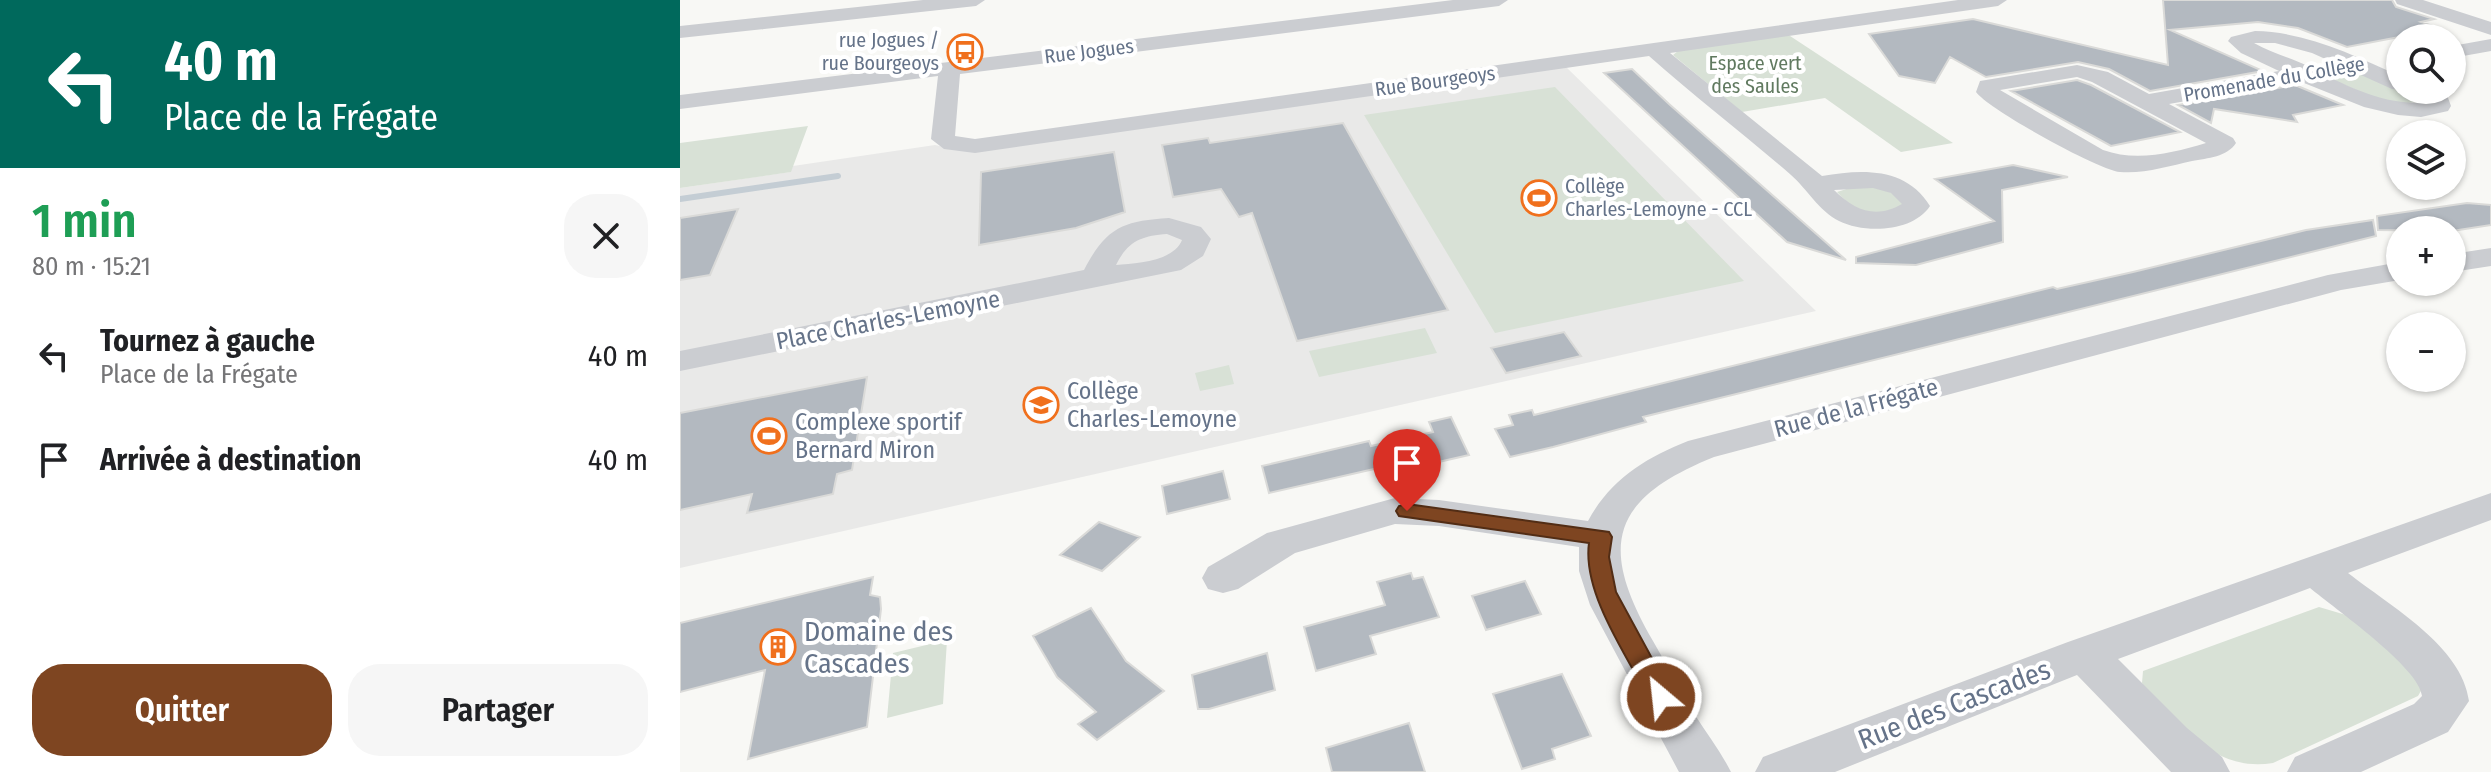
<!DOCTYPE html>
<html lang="fr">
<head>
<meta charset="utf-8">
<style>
  body { margin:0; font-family:"Fira Sans Condensed",sans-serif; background:#f6f6f6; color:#202124; height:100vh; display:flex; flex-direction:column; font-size:30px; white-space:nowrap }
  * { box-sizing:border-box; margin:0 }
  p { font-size:26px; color:#757577 }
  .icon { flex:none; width:44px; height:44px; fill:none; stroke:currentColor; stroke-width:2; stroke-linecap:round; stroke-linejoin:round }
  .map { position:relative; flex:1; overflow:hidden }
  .panel { display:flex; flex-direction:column; background:#fff; width:680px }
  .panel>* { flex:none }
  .hud { background:#00695c; color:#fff; overflow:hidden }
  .tools { position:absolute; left:1706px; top:24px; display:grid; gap:16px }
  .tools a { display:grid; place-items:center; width:80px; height:80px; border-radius:50%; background:#fff; box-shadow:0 2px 6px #0004; font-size:40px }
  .pin { position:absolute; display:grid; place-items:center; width:68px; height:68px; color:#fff; margin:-82px -34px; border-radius:50% 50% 50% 0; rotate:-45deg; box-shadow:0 0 8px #0007 }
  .pin .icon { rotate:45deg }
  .me { position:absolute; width:88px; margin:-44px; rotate:332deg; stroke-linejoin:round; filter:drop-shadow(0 0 6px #0008) }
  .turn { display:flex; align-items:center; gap:28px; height:168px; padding:0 32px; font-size:36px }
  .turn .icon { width:104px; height:104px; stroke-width:2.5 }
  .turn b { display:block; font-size:56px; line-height:68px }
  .round { display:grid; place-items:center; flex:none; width:84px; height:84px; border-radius:32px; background:#f6f6f6 }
  .summary { display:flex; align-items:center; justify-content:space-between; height:136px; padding:0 32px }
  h1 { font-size:48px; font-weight:600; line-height:60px; color:#1e9e55 }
  .action { display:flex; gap:16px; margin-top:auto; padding:16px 32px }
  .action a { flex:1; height:92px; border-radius:32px; background:#7e4521; color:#fff; font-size:32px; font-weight:600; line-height:92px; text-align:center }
  .action a+a { background:#f6f6f6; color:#202124 }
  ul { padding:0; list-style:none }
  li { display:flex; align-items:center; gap:24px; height:104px; padding:0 32px }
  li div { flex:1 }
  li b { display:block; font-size:30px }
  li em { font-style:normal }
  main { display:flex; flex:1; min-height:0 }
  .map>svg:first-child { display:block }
  .built { fill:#e9e9e8 }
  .green { fill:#d8e1d6 }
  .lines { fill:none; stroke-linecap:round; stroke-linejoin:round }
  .stream { stroke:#c4cdd4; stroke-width:6 }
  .building { fill:#b3b9c0; stroke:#dadad8; stroke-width:2 }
  .minor { fill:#cbcdd1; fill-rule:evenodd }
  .route { fill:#7e4521; stroke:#522d15; stroke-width:2 }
  .labels { text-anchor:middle; stroke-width:8; stroke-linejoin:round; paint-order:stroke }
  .far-poi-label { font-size:20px; fill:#657389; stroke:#fff; text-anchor:end }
  .far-street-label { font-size:20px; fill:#657389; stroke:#fff }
  .far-park-label { font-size:20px; fill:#617a60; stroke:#fff }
  .street-label { font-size:24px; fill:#657389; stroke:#fff }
  .poi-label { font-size:24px; fill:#657389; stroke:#fff; text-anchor:start }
  .near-poi-label { font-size:28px; fill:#657389; stroke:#fff; text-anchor:start }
  .near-street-label { font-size:28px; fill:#657389; stroke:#fff }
</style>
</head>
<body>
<main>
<section class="panel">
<div class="hud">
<div class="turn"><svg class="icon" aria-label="left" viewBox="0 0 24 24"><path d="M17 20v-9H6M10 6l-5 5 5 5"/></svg><div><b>40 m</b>Place de la Frégate</div></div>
</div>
<div class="summary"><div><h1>1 min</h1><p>80 m · 15:21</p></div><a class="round"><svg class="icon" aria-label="close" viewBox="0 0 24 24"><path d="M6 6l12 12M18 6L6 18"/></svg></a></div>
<ul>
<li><svg class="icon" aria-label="left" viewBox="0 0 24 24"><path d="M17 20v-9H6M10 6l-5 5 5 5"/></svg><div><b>Tournez à gauche</b><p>Place de la Frégate</p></div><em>40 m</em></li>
<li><svg class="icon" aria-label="arrive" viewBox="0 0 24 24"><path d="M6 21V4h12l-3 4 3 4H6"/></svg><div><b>Arrivée à destination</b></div><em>40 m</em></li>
</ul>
<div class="action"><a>Quitter</a><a>Partager</a></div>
</section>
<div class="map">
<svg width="1811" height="772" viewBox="0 0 1811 772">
  <rect width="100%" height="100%" fill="#f8f8f5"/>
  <path class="built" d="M885 66 1136 311 0 568V188L110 172 113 166 255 145 284 151Z"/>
  <path class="green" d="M1107 34 1273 143 1221 152 1145 98 1062 112 993 55 998 51Z
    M1682 73 1740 96 1745 101 1711 105 1651 79Z
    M875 87 1064 281 815 333 684 115Z
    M128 126 111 172 0 188V143Z
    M1176 186H1195L1219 196 1224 205C1197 218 1176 214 1157 192Z
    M745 328 757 353 639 377 629 351Z
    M549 365 554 384 520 391 515 373Z
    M1639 607 1666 615 1718 653 1742 689 1738 696 1593 763C1536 772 1506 730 1468 695L1462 683 1463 671Z
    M267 640 263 704 207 718 213 653Z"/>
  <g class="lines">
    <path class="stream" d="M0 199 158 176"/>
  </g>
  <path class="building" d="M1483 0H1712L1716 7 1754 19 1741 22 1761 29 1667 47 1618 28 1578 22 1490 30 1583 71 1470 91 1429 69 1398 62 1306 77 1270 57 1255 83 1219 76 1189 34 1293 19 1488 65Z
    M952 69 989 104 1166 260 1107 242 924 73Z
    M1397 80 1411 85 1500 132 1431 146 1331 91Z
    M1615 85 1663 105 1613 115 1617 122 1534 109 1531 123 1498 105Z
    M663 123 768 310 617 341 572 213 559 217 541 189 493 197 482 145 528 138 530 143Z
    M434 152 445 212 396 228 299 245 301 172Z
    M1333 165 1388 177 1322 190 1323 242 1236 265 1176 263V257L1314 221 1255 179Z
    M1787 203 1811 205V225L1772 231 1698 230 1697 216Z
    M58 209 30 275 0 280V218Z
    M1693 220 1696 236 963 417 966 422 873 447 830 457 815 429 833 425 829 415 852 410 854 415 1373 287 1377 289 1453 272 1626 230Z
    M884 332 901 356 826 373 811 348Z
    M187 377 172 470 157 474 153 494 67 513 72 494 0 510V413Z
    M771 417 789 455 741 466 738 459 589 493 582 466 689 441 691 446 753 432 749 422Z
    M543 471 550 499 487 514 482 486Z
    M419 522 460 537 422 571 380 555Z
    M731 573 733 579 743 577 759 617 690 636 696 654 636 671 624 627 705 605 697 582Z
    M193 577 190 595 200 597 201 609 187 727 68 759 85 670 0 692V623Z
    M845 581 861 614 806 630 792 596Z
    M411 608 446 661 484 691 417 740 398 724 416 712 377 677 353 636Z
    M587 653 595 690 529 709H518L512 675Z
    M882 674 911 736 872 749 875 759 842 769 813 694Z
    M729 723 745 772H652L646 748Z"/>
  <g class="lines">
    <path class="minor" d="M243 0H305L296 6 0 38V26Z
      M773 0H828L819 6 280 74 275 136 295 139 1278 0H1327L1318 6 990 53 1142 176C1183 169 1226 167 1250 206 1233 232 1185 234 1159 221 1139 211 1127 189 1111 175 1064 134 1015 97 969 56L295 153 264 149 251 139 258 76 0 109V95ZM1193 188 1211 193 1222 204C1196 219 1175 211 1154 190Z
      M1715 0H1743L1811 22V35L1717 4Z
      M1575 31C1627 32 1673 55 1720 76V90H1723L1712 89 1632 53 1595 43H1574C1592 53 1614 59 1632 68 1664 85 1707 107 1746 102L1725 90H1755L1767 95 1771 106 1768 111 1741 117 1718 115 1684 107 1619 81 1489 104 1553 138 1556 143C1547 157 1528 158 1512 161 1489 166 1464 174 1440 172 1418 170 1308 109 1296 92L1300 81 1397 65 1428 72 1469 94 1599 71 1561 53 1548 41 1551 37ZM1397 77 1412 82 1526 143C1493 153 1456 162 1423 150L1320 90Z
      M1811 39V51L1772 58V46Z
      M489 218 521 227 531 239 523 256 501 270 0 371V351L404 270C426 228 442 221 489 218ZM487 234 502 240C493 262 456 263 436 265 448 241 461 236 487 234Z
      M1811 248V266L1772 272V254Z
      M1720 262V280L1661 290 1034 457C930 499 918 546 973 641 987 665 1000 691 1015 715 1027 734 1041 752 1051 772H999L910 605 899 571V547L759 526 715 524 615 553 558 589 543 593 528 589 522 578 528 567 587 533 715 498 759 500 908 521C930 480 965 458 1008 441L1648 275Z
      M1811 493V520L1668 573C1710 606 1782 646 1789 701L1768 732 1681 772H1607L1615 757 1734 704 1742 696C1740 668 1654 608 1630 588L1438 659 1507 728 1542 757 1550 772H1491L1397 675 1155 772H1075L1083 757 1388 642Z"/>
  </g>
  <path class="route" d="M727 504 929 532 932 537 929 557 936 592 993 697 990 704 981 707 972 704C949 659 902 594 909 543L719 516 716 511 719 506Z"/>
  <defs>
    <symbol id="bus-ring" viewBox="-11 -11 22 22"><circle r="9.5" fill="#fff" stroke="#f0701d" stroke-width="1.5"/><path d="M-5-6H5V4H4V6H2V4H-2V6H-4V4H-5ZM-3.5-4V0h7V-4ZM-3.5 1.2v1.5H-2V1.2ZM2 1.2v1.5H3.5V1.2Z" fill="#f0701d"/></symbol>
    <symbol id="stadium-ring" viewBox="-11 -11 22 22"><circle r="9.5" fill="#fff" stroke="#f0701d" stroke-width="1.5"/><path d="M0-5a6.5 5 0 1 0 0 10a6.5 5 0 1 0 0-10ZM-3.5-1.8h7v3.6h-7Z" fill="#f0701d"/></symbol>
    <symbol id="school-ring" viewBox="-11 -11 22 22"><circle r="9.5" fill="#fff" stroke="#f0701d" stroke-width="1.5"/><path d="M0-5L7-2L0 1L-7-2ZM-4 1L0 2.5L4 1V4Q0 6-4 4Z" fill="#f0701d"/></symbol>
    <symbol id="building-ring" viewBox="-11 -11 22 22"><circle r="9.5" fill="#fff" stroke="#f0701d" stroke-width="1.5"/><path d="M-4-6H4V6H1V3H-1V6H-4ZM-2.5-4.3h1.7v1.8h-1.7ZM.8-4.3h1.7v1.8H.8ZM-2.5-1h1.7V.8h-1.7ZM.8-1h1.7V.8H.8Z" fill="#f0701d"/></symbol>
  </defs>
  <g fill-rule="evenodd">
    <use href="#bus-ring" x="265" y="32" width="40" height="40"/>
    <use href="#stadium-ring" x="839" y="178" width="40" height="40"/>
    <use href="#school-ring" x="341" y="385" width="40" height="40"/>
    <use href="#stadium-ring" x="69" y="416" width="40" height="40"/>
    <use href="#building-ring" x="78" y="627" width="40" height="40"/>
  </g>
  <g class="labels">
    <g class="far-poi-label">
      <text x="259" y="47">rue Jogues /<tspan x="259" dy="23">rue Bourgeoys</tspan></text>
      <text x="885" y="193" text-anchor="start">Collège<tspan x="885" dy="23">Charles-Lemoyne - CCL</tspan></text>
    </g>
    <g class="far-street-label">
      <text transform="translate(409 51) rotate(-7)" y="7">Rue Jogues</text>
      <text transform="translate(1594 79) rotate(-10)" y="7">Promenade du Collège</text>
      <text transform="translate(755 81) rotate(-8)" y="7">Rue Bourgeoys</text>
    </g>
    <g class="far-park-label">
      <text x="1075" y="70">Espace vert<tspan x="1075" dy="23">des Saules</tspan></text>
    </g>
    <g class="street-label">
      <text transform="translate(208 320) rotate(-11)" y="8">Place Charles-Lemoyne</text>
      <text transform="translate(1176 408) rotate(-15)" y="8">Rue de la Frégate</text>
    </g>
    <g class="poi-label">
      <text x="387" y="399">Collège<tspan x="387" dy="28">Charles-Lemoyne</tspan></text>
      <text x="115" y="430">Complexe sportif<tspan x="115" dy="28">Bernard Miron</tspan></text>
    </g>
    <g class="near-poi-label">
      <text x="124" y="641">Domaine des<tspan x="124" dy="32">Cascades</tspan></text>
    </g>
    <g class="near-street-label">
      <text transform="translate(1274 704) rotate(-21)" y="10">Rue des Cascades</text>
    </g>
  </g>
</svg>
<div class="tools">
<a><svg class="icon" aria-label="search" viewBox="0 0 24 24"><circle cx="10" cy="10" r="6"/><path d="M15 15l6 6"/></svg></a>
<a><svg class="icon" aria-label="layers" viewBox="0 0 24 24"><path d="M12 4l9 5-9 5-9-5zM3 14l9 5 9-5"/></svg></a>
<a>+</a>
<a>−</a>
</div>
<div class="pin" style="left:727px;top:511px;background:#d93025"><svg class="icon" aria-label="arrive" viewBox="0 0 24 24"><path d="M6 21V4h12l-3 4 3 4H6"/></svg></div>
<svg class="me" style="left:981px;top:697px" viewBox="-20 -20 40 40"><circle r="17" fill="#7e4521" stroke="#fff" stroke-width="3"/><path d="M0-11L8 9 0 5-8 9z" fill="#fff"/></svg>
</div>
</main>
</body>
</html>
